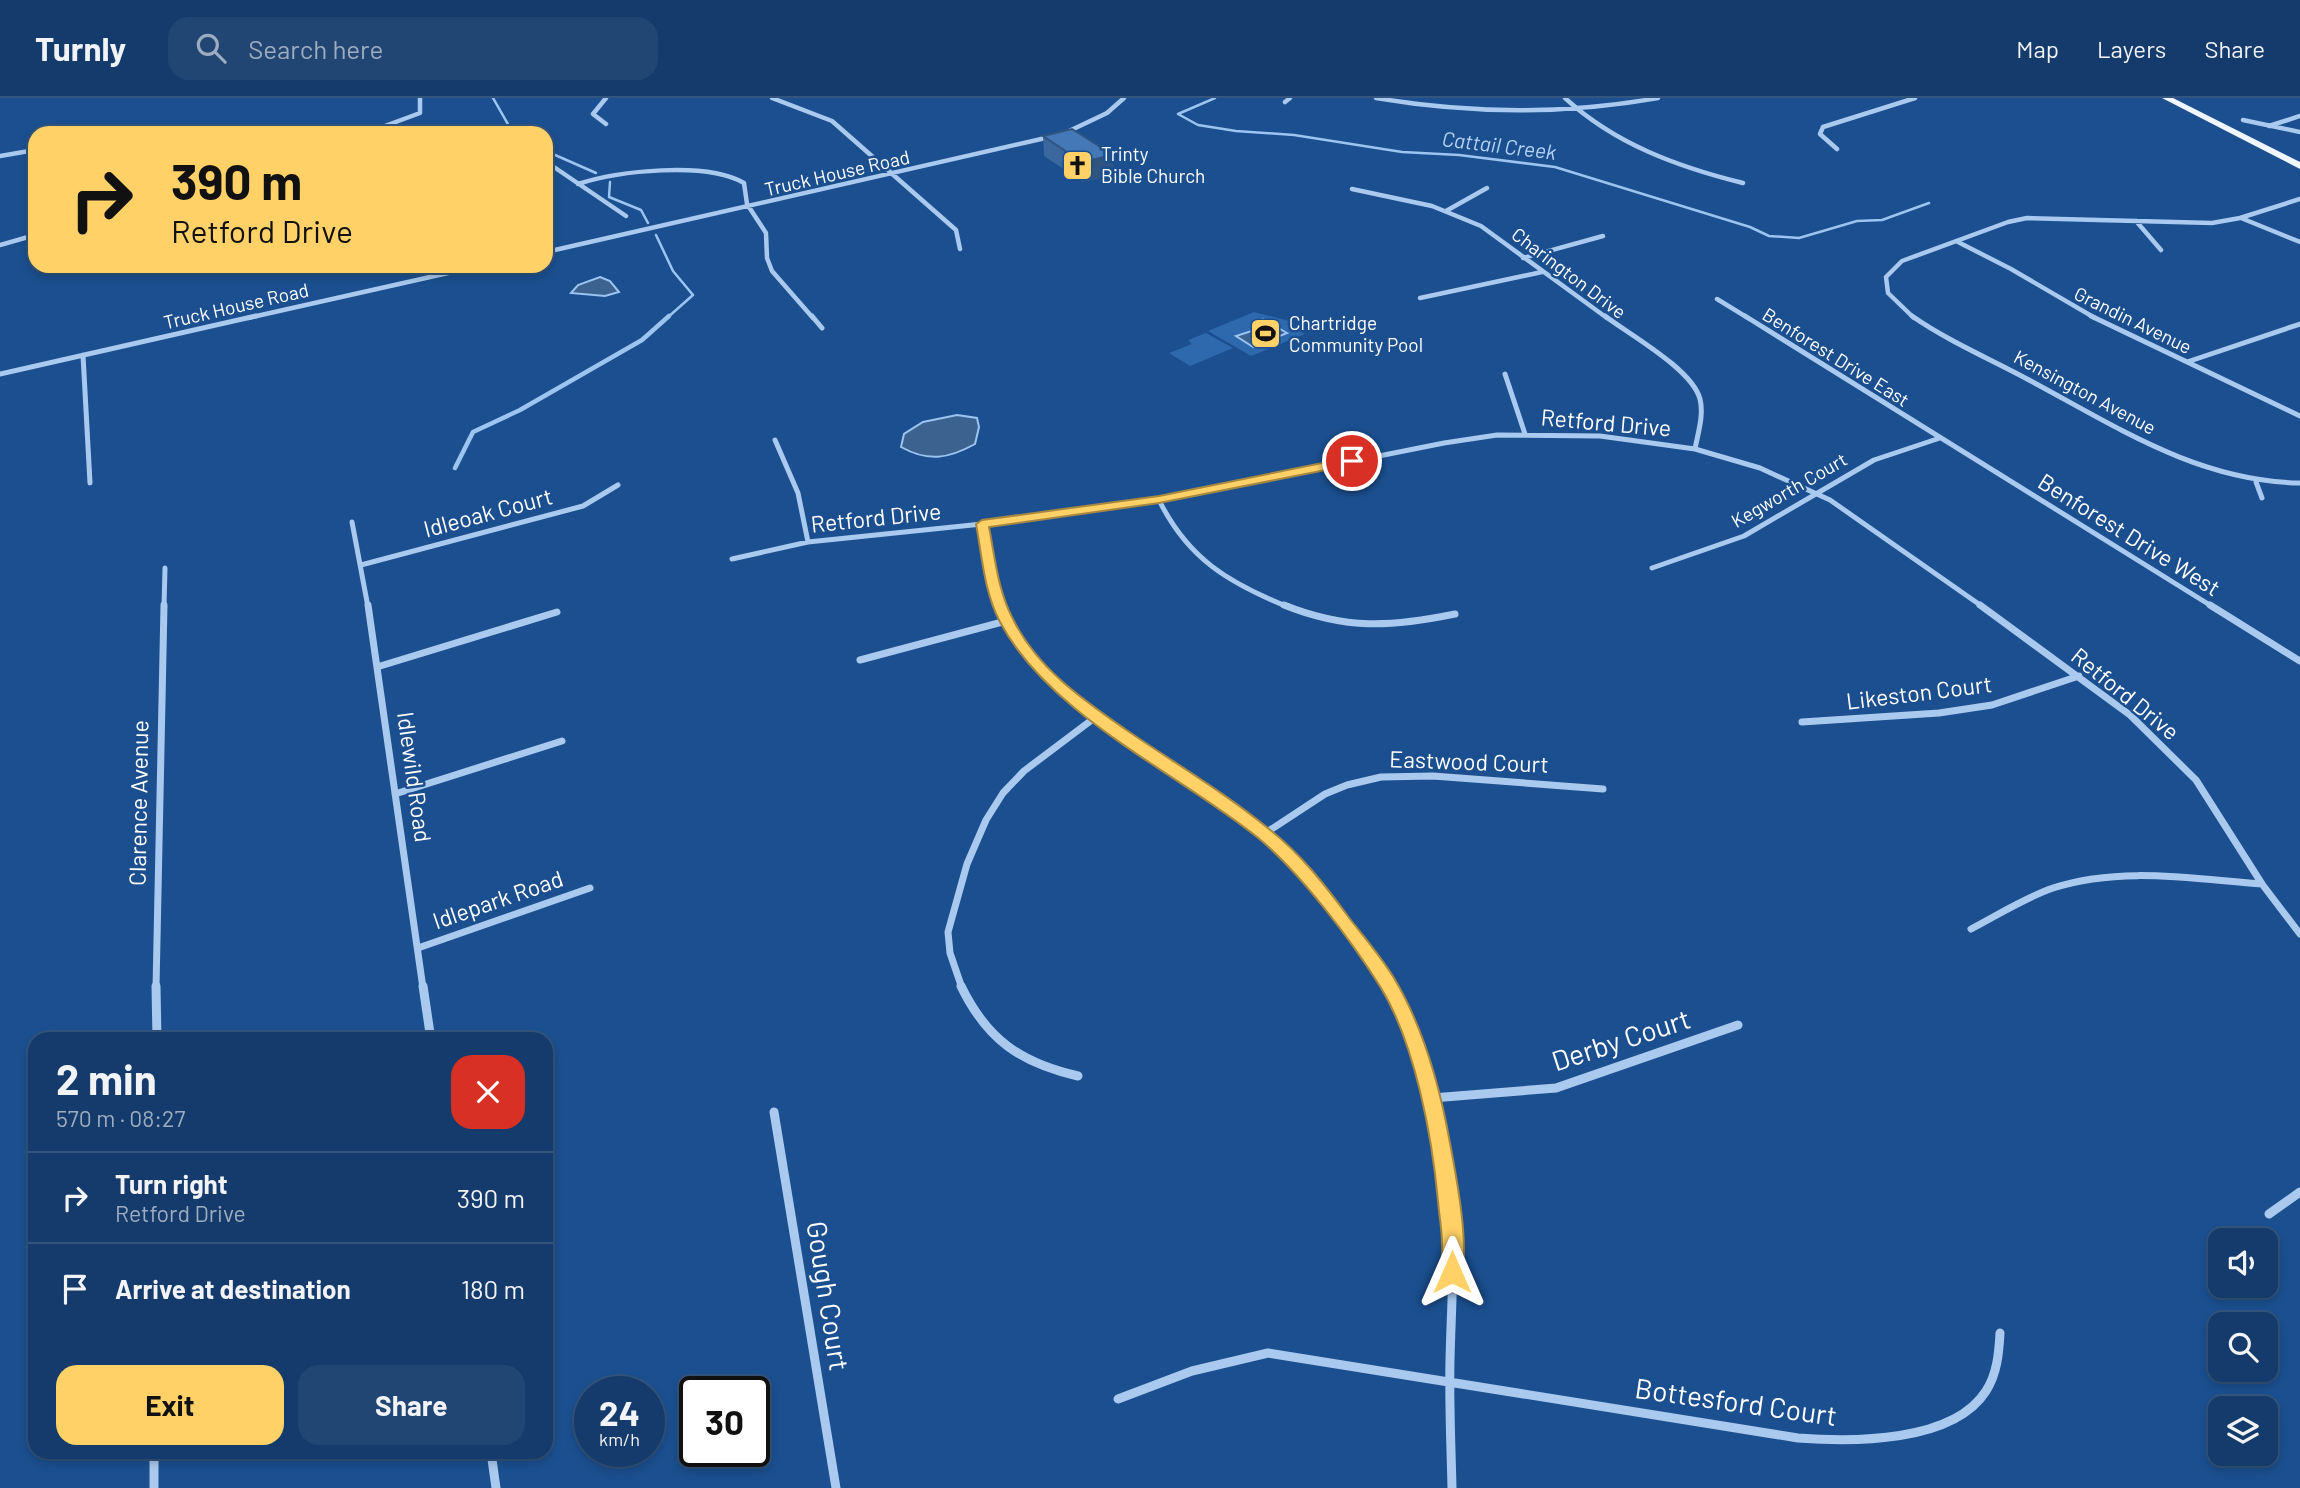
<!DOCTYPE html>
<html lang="en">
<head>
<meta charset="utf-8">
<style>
  body { margin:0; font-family:Barlow,sans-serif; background:#214673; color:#f1f3f6; height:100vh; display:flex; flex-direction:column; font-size:26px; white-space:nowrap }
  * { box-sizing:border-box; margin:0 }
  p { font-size:23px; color:#9dadc1 }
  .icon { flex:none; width:38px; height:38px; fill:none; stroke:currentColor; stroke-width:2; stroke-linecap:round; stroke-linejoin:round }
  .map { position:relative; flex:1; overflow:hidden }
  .panel { position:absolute; left:28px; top:934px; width:525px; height:427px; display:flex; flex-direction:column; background:#143b6b; border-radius:21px; box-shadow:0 4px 10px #0003,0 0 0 2px #33557e }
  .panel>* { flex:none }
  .guide { position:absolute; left:28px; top:28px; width:525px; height:147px; border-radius:21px; box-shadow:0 4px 10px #0003,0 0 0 2px #33557e; background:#ffd166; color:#111; overflow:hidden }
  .tools { position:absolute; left:2208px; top:1130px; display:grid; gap:14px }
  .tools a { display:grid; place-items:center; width:70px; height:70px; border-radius:14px; background:#143b6b; box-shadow:0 4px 10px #0003,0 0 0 2px #33557e; font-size:35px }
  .speed { position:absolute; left:574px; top:1278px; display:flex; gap:14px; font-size:35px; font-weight:700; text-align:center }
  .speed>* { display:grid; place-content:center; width:91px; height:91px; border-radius:50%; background:#143b6b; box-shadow:0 4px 10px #0003,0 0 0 2px #33557e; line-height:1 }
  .speed small { font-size:18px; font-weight:400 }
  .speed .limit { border:4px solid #111; border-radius:10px; background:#fff; color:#111 }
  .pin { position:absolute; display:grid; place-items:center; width:60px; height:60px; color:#fff; margin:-30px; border:4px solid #fff; border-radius:50%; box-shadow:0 2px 7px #0007 }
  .me { position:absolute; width:77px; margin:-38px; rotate:0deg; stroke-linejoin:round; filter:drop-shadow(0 0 5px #0008) }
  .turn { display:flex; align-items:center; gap:24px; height:147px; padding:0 28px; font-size:32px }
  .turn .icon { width:91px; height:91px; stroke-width:2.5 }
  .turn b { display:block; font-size:49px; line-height:60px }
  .round { display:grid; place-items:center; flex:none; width:74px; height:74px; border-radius:21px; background:#214673 }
  .headline { display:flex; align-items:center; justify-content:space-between; height:119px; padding:0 28px }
  h1 { font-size:42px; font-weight:700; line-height:52px }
  .button { display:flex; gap:14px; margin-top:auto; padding:14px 28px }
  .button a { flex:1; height:80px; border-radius:21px; background:#ffd166; color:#111; font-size:28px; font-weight:700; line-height:80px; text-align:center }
  .button a+a { background:#214673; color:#f1f3f6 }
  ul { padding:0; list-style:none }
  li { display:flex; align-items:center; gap:21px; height:91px; padding:0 28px; border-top:2px solid #33557e }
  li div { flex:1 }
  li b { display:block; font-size:26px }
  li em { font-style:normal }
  header { display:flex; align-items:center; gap:42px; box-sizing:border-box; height:98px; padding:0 35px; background:#143b6b; border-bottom:2px solid #33557e }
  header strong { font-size:33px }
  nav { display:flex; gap:38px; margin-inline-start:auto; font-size:24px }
  .search { width:490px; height:63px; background:#214673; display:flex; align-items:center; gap:18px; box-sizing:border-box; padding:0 24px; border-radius:21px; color:#9dadc1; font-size:26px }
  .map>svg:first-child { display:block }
  .green { fill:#2e69ad }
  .water { fill:#3c6290; stroke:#9cc4f0; stroke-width:2 }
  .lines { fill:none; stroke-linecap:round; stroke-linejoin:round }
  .stream-far1 { stroke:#9cc4f0; stroke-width:2.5 }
  .stream { stroke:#9cc4f0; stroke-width:4.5 }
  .minor-far3 { stroke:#a9c9ee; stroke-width:4.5 }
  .minor-far2 { stroke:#a9c9ee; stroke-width:5 }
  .minor-far1 { stroke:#a9c9ee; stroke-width:7 }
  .minor { stroke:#a9c9ee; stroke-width:9 }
  .primary { fill:#f0f6ff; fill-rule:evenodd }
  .wall { fill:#3a679d }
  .shaded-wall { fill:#305480 }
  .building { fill:#4478b7; stroke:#305480; stroke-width:2 }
  .route { fill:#ffd166; stroke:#a68842; stroke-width:2 }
  .labels { text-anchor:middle; stroke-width:5; stroke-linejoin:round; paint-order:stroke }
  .far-poi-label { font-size:19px; fill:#fff; stroke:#1b4f8f; text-anchor:start }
  .far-street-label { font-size:19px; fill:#fff; stroke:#1b4f8f }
  .far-water-label { font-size:21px; font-style:italic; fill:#b5d3f5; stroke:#1b4f8f }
  .street-label { font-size:23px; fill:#fff; stroke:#1b4f8f }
  .near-street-label { font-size:28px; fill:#fff; stroke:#1b4f8f }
</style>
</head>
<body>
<header>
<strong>Turnly</strong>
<div class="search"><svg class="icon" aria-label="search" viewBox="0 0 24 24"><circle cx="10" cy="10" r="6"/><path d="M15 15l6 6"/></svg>Search here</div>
<nav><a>Map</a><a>Layers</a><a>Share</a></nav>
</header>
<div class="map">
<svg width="2300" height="1390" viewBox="0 0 2300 1390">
  <rect width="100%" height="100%" fill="#1b4f8f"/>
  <path class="green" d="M1254 214 1289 223 1287 226 1305 236 1251 258 1208 233Z
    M1206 235 1233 250 1190 268 1169 255 1192 246 1188 242Z"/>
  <path class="water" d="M600 179 610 183 619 194 605 198 571 195 578 187Z
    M1263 221 1287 235 1253 249 1236 238 1264 229 1256 224Z
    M957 317 977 320 979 329 975 346C948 361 928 364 901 349L904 336 923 324Z"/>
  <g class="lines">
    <path class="stream-far1" d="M493 0 513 35
      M1215 0 1178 16 1198 27 1236 33 1294 37 1402 54 1459 57 1555 69 1750 129 1769 138 1799 140 1857 123 1882 122 1929 105
      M546 53 596 75
      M610 84 609 99 641 112 648 125
      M656 137 673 173 693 197 667 220"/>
    <path class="stream" d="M455 370 473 334 520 312 642 242 669 218"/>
    <path class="minor-far3" d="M606 0 593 16 606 26
      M772 0 832 23 956 132 960 151
      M1376 0C1471 16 1563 17 1658 0
      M1565 0C1615 46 1678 69 1743 85
      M1285 4 1290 0
      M2243 22 2300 34
      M2269 28 2300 18
      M141 35 162 32
      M366 35 420 15V0
      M1065 35 1107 15 1124 0
      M1837 51 1820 36 1823 29 1915 0
      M0 58 35 52
      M548 65 626 118
      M578 86C618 73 706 63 744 85L747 106 766 135 767 160 772 173 813 220
      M1352 91 1432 108 1481 128 1607 220
      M1446 113 1487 90
      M2241 120 2300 144
      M2136 123 2161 152
      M1958 144 2011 171 2095 220
      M0 147 35 137
      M546 154 1050 39
      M1523 160 1603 138
      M1420 200 1542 174
      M1717 201 1748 220
      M248 220 479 168
      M1914 220 1888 195 1886 179 1902 163 2008 124 2027 120 2212 125 2240 120 2300 101"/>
    <path class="minor-far2" d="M812 218 822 230
      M1605 218C1630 237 1692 271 1700 301 1704 317 1698 335 1695 351
      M1745 218 2213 509
      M1912 218C1948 243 1990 261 2029 282 2117 329 2197 383 2300 385
      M2091 218 2300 318
      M83 257 90 385
      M2187 264 2300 226
      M0 276 256 218
      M1505 276 1525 336
      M775 342 798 395 808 444
      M2256 384 2262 400
      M1159 402C1188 461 1229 485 1288 509
      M352 424 368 509
      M982 426 1002 509
      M732 461 808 444 982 426 1159 402 1444 345 1497 337 1600 338 1695 351 1760 370 1830 402 1983 509
      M361 467 583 408 618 387
      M1652 470 1744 438 1874 362 1940 340
      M164 509 165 470"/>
    <path class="minor-far1" d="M368 507 423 890
      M1001 507C1039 608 1169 660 1250 724 1306 767 1357 827 1390 890
      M1284 507C1346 532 1391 529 1455 516
      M1980 507 2130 617 2196 682 2262 786 2300 836
      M2210 507 2300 563
      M860 562 1006 523
      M377 569 557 514
      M1802 624 1939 615 1992 607 2079 578
      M395 696 562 643
      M1264 736 1325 696 1347 687 1381 679 1433 678 1603 691
      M1971 831C1998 817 2024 800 2053 790 2120 768 2193 781 2262 786
      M418 850 590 790
      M156 890 164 507
      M962 890 950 855 948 834 967 766 986 722 1003 695 1024 673 1097 618"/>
    <path class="minor" d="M156 888 157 942
      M423 888 431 942
      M961 888C987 942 1021 965 1078 978
      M1389 888C1424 960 1446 1038 1451 1118 1455 1166 1451 1214 1450 1262 1449 1305 1451 1347 1452 1390
      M1432 1000 1556 990 1738 927
      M774 1014 836 1390
      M2269 1116 2300 1094
      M1118 1301 1192 1273 1268 1255 1798 1340C1852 1344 1953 1345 1986 1293 1997 1276 1999 1255 2000 1235
      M154 1354V1390
      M491 1354 496 1390"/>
    <path class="primary" d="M2162 0H2173L2300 64V71Z"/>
  </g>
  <path class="wall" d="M1043 38 1113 77 1083 84 1044 58Z"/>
  <path class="shaded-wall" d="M1113 57V77L1083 84 1082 64Z"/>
  <path class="building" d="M1072 31 1113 57 1082 64 1043 38Z"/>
  <path class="route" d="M1352 359 1358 363 1356 366 1159 405 989 429C995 460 998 493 1013 521 1037 570 1082 601 1125 631 1173 664 1224 694 1269 731 1301 756 1326 788 1350 821 1365 840 1382 860 1394 880 1424 930 1440 989 1450 1045 1456 1077 1471 1153 1460 1181L1452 1185 1445 1181C1440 1170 1443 1158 1442 1145 1442 1131 1439 1117 1438 1103 1432 1038 1415 946 1381 890 1351 842 1300 774 1257 739 1176 674 1049 617 1000 524 984 494 982 458 976 426L982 422 1159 398Z"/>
  <defs>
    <symbol id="church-square" viewBox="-11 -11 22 22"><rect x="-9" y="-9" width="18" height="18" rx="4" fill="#ffd166" stroke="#1b4f8f"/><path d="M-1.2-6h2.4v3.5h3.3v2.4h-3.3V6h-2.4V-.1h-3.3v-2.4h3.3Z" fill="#111"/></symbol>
    <symbol id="stadium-square" viewBox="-11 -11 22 22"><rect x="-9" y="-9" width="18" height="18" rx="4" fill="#ffd166" stroke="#1b4f8f"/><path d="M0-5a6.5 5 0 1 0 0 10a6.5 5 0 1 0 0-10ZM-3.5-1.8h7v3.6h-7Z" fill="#111"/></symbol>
  </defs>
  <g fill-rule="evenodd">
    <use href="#church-square" x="1060" y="50" width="35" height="35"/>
    <use href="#stadium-square" x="1248" y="218" width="35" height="35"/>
  </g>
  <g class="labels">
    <g class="far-poi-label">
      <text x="1101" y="63">Trinty<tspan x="1101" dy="22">Bible Church</tspan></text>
      <text x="1289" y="232">Chartridge<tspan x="1289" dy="22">Community Pool</tspan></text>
    </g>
    <g class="far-street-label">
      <text transform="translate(837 75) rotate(-13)" y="7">Truck House Road</text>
      <text transform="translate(1569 175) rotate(37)" y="7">Charington Drive</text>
      <text transform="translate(236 208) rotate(-13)" y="7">Truck House Road</text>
      <text transform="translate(2133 222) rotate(26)" y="7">Grandin Avenue</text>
      <text transform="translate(1836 259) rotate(32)" y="7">Benforest Drive East</text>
      <text transform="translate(2085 294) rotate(28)" y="7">Kensington Avenue</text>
      <text transform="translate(1789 392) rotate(-30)" y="7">Kegworth Court</text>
    </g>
    <g class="far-water-label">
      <text transform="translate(1499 48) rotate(7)" y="7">Cattail Creek</text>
    </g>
    <g class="street-label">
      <text transform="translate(1606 325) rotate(5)" y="8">Retford Drive</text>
      <text transform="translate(488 415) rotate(-15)" y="8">Idleoak Court</text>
      <text transform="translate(876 420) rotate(-6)" y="8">Retford Drive</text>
      <text transform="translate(2129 437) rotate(32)" y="8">Benforest Drive West</text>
      <text transform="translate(1919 595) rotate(-7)" y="8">Likeston Court</text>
      <text transform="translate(2125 596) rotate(39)" y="8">Retford Drive</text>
      <text transform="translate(1469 664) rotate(2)" y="8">Eastwood Court</text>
      <text transform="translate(414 679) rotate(82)" y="8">Idlewild Road</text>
      <text transform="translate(139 705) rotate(-89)" y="8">Clarence Avenue</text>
      <text transform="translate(498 802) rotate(-19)" y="8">Idlepark Road</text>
    </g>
    <g class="near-street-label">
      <text transform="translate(1621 942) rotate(-18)" y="10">Derby Court</text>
      <text transform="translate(828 1198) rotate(81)" y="10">Gough Court</text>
      <text transform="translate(1736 1304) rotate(8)" y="10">Bottesford Court</text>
    </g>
  </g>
</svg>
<div class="tools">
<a><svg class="icon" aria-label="sound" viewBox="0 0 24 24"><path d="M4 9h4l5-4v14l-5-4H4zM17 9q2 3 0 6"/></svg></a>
<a><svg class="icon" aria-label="search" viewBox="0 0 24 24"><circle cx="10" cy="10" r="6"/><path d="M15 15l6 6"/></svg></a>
<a><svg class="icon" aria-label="layers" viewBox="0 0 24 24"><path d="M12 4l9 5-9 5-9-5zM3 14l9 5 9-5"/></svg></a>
</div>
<div class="speed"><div>24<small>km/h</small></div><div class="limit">30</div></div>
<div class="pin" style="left:1352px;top:363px;background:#d93025"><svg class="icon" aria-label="arrive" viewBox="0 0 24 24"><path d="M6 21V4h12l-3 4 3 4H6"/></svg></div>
<svg class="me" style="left:1452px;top:1174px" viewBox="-20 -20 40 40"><path d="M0-17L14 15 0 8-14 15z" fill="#ffd166" stroke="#fff" stroke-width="4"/></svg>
<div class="guide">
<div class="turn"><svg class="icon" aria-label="right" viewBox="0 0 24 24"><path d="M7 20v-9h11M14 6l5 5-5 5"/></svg><div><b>390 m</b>Retford Drive</div></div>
</div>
<section class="panel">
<div class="headline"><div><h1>2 min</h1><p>570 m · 08:27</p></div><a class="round" style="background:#d93025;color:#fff"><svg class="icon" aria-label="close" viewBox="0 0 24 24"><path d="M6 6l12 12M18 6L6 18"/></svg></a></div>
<ul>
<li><svg class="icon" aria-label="right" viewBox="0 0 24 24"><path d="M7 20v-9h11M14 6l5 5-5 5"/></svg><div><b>Turn right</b><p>Retford Drive</p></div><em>390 m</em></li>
<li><svg class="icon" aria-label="arrive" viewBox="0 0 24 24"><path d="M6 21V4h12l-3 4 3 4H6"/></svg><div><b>Arrive at destination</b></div><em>180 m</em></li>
</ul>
<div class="button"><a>Exit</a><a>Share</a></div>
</section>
</div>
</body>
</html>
